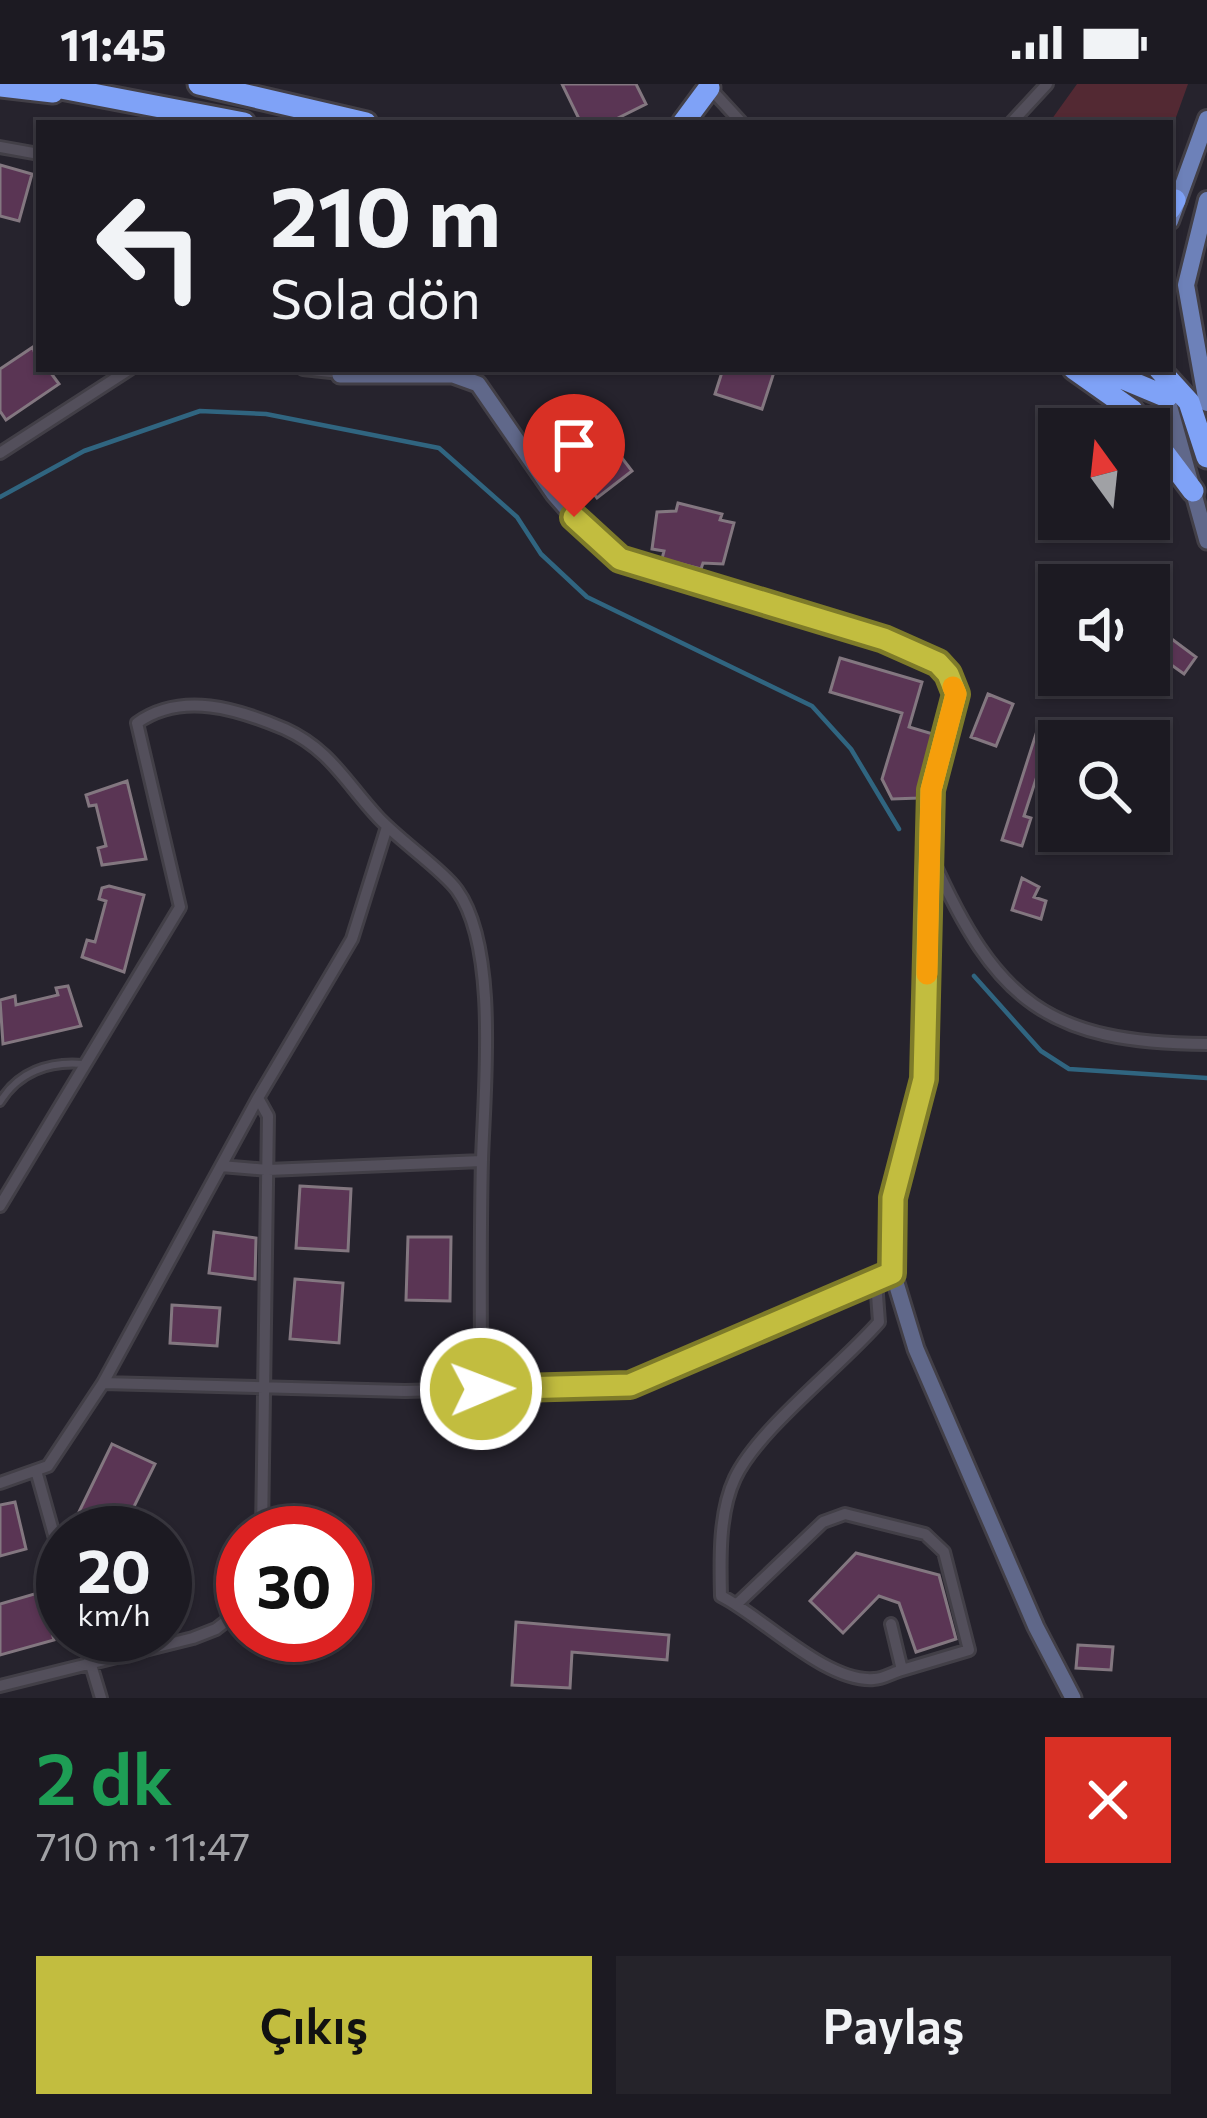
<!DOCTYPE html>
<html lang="tr">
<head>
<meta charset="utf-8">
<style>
  body { margin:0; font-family:Commissioner,sans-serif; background:#25232a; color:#f1f3f6; height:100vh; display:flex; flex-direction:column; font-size:45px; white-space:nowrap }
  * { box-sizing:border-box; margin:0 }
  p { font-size:39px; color:#a0a1a5 }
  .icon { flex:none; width:66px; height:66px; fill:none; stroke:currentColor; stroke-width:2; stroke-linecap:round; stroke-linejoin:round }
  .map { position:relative; height:1614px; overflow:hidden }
  .side { display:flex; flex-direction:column; background:#1c1a22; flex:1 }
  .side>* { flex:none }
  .banner { position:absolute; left:36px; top:36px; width:1137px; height:252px; border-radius:0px; box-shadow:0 3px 9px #0004,0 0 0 3px #3a3840; background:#1c1a22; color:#f1f3f6; overflow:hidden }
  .needle { width:78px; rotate:345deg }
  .buttons { position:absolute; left:1038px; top:324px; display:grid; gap:24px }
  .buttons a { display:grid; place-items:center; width:132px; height:132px; border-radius:0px; background:#1c1a22; box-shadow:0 3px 9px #0004,0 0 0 3px #3a3840; font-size:60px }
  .speed { position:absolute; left:36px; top:1422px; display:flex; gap:24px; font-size:60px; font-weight:700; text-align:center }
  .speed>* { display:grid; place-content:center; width:156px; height:156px; border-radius:50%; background:#1c1a22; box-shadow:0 3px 9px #0004,0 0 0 3px #3a3840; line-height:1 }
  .speed small { font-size:30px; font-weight:400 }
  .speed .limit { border:18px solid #d22; background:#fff; color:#111 }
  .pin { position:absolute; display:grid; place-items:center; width:102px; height:102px; color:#fff; margin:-123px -51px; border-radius:50% 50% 50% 0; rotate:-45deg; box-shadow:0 0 12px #0007 }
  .pin .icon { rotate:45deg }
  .me { position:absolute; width:132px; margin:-66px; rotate:89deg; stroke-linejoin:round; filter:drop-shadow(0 0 9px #0008) }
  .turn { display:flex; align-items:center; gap:42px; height:252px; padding:0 36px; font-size:54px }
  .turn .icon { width:156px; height:156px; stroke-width:2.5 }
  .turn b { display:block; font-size:84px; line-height:102px }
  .round { display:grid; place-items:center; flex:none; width:126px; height:126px; border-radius:0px; background:#25232a }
  .overview { display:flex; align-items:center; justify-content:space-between; height:204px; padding:0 36px }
  h1 { font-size:72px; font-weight:600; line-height:90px; color:#1e9e55 }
  .action { display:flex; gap:24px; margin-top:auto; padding:24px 36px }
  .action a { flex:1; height:138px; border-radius:0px; background:#c2bd3f; color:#111; font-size:48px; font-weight:600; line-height:138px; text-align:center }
  .action a+a { background:#25232a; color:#f1f3f6 }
  .status { display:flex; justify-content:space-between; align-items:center; height:84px; padding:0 60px; background:#1c1a22; direction:ltr }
  .status svg { height:33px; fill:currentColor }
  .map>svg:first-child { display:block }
  .green { fill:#532933 }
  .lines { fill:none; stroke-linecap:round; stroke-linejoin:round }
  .stream { stroke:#306580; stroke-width:4.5 }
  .building { fill:#5a3554; stroke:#837780; stroke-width:3 }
  .lane-casing { stroke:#423f47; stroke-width:12 }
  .street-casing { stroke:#423f47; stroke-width:16 }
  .secondary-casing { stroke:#423f47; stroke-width:21 }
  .primary-casing { stroke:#423f47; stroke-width:22 }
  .highway-casing { stroke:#423f47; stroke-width:27 }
  .lane { stroke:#534f5b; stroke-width:6 }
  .street { stroke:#534f5b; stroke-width:10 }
  .secondary { stroke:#60688a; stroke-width:15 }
  .primary { stroke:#6d81b9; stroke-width:16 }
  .highway { stroke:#7fa2f7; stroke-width:21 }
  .route-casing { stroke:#7e7b29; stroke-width:30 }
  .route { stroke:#c2bd3f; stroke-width:21 }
  .slow { stroke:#f59e0b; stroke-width:21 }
</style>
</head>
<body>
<div class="status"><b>11:45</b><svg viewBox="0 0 49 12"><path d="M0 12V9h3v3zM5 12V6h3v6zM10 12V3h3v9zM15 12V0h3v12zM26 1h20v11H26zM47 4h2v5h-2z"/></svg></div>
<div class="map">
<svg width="1207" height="1614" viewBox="0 0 1207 1614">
  <rect width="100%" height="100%" fill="#26232d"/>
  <path class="green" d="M1077 0H1188L1170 50V39H1049Z"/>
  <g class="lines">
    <path class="stream" d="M0 413 84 367 200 327 266 330 439 364 517 433 541 470 587 513 812 622 851 665 899 745
      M974 892 1041 967 1069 985 1207 994"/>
  </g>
  <path class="building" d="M562 0H636L646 20 608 39H581Z
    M0 81 32 90 19 137 0 132Z
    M33 263 39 285H48L59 300 6 336 0 327V285Z
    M723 285H775L762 325 715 310Z
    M595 339 632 387 597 414 559 366Z
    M678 419 722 430 720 436 734 439 723 480 703 479 701 485 662 475 664 467 652 465 657 428 676 427Z
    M1149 538 1196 573 1184 590 1149 565Z
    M840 574 922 598 909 643 933 650 919 714 892 715 882 695 902 629 830 608Z
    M988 610 1013 620 996 662 971 653Z
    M1036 650 1049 655 1024 732 1031 734 1022 762 1002 756Z
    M127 697 146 775 102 781 98 764 106 762 96 721 89 722 86 711Z
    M1022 794 1039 803 1034 813 1046 817 1041 835 1012 826Z
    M109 802 144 811 124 888 82 873 87 856 95 858 106 817 99 815 102 804Z
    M68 902 81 942 3 960 0 916 15 912 16 921 58 911 56 904Z
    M300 1102 351 1105 348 1167 296 1164Z
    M214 1148 256 1154 255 1195 209 1189Z
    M408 1153H451L450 1217 406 1216Z
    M295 1195 343 1199 339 1259 290 1255Z
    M172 1221 220 1224 217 1262 170 1259Z
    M112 1360 155 1380 121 1449H101L75 1436Z
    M15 1418 26 1465 0 1472V1421Z
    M856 1469 939 1491 956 1555 916 1568 899 1519 879 1512 843 1549 810 1517Z
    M41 1508 54 1556 0 1571V1520Z
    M516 1538 669 1551 667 1576 572 1568 570 1604 512 1601Z
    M1078 1561 1113 1563 1111 1586 1076 1584Z"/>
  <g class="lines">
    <defs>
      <path id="lane" d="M0 1018C18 988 49 977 83 980"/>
      <path id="street" d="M708 2 742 39
        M1011 39 1047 0
        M0 63 39 70
        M303 285 340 289
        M0 369 130 285
        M932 774C996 917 1047 959 1207 960
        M258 1014 268 1032 262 1449
        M221 1082 268 1086 482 1077
        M0 1122 180 823 137 639C182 607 238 625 285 645 329 665 345 697 376 731 396 754 443 786 457 806 499 864 484 1007 482 1076 480 1152 481 1229 481 1305
        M876 1197 879 1238C840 1283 758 1345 735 1394 719 1428 720 1474 721 1512 763 1533 826 1599 874 1595 883 1595 894 1588 902 1586L891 1540
        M103 1299 405 1307 630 1301 893 1189
        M37 1390 63 1483
        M0 1399 48 1382 103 1299 258 1014 352 855 387 743
        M737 1520 823 1438 845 1430 925 1450 944 1468 969 1566 902 1586
        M82 1551 101 1614
        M0 1602 193 1554 216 1545 243 1524"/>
      <path id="secondary" d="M340 291H453L478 300 554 410 595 457 619 475 883 555 937 579 948 590 956 610 931 707 924 995 893 1114V1189L916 1265 1036 1543 1073 1614
        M1167 313 1207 457"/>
      <path id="primary" d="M1207 116 1186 201 1207 319
        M1170 137 1207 35"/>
      <path id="highway" d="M40 0 244 39
        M199 0 366 39
        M0 2 53 8
        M683 39 709 4
        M1170 125 1175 116
        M1074 285 1132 326 1193 407
        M1100 285 1167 313
        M1159 285 1189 318 1207 373"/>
    </defs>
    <use href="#lane" class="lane-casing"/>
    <use href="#street" class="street-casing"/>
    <use href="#secondary" class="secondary-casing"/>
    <use href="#primary" class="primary-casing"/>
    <use href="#highway" class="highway-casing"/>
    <use href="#lane" class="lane"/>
    <use href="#street" class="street"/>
    <use href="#secondary" class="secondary"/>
    <use href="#primary" class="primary"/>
    <use href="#highway" class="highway"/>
  </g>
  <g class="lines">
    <defs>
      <path id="route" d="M481 1305 630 1301 892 1189 893 1114 924 995 931 706 956 610 948 590 938 579 884 555 620 475 574 433"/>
    </defs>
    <use href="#route" class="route-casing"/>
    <use href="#route" class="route"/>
    <path class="slow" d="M927 890 931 706 956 610 953 603"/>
  </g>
</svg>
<div class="buttons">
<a><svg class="needle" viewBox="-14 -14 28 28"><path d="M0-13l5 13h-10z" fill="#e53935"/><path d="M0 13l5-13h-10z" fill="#a0a1a5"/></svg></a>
<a><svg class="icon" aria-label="sound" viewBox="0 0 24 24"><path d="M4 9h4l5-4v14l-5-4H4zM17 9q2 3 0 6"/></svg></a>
<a><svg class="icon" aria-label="search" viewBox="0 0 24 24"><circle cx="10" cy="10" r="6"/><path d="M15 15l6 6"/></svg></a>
</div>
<div class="speed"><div>20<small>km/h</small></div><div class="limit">30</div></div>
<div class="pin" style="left:574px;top:433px;background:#d93025"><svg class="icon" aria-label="arrive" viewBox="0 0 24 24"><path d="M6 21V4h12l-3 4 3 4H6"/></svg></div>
<svg class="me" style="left:481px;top:1305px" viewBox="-20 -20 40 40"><circle r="17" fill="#c2bd3f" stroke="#fff" stroke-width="3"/><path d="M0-11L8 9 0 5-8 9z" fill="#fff"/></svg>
<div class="banner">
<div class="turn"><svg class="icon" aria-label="left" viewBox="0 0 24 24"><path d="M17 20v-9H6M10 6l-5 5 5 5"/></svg><div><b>210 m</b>Sola dön</div></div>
</div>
</div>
<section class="side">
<div class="overview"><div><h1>2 dk</h1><p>710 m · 11:47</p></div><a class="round" style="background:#d93025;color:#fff"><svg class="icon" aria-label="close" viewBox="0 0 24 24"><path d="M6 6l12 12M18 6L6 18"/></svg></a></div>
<div class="action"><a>Çıkış</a><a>Paylaş</a></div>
</section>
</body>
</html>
